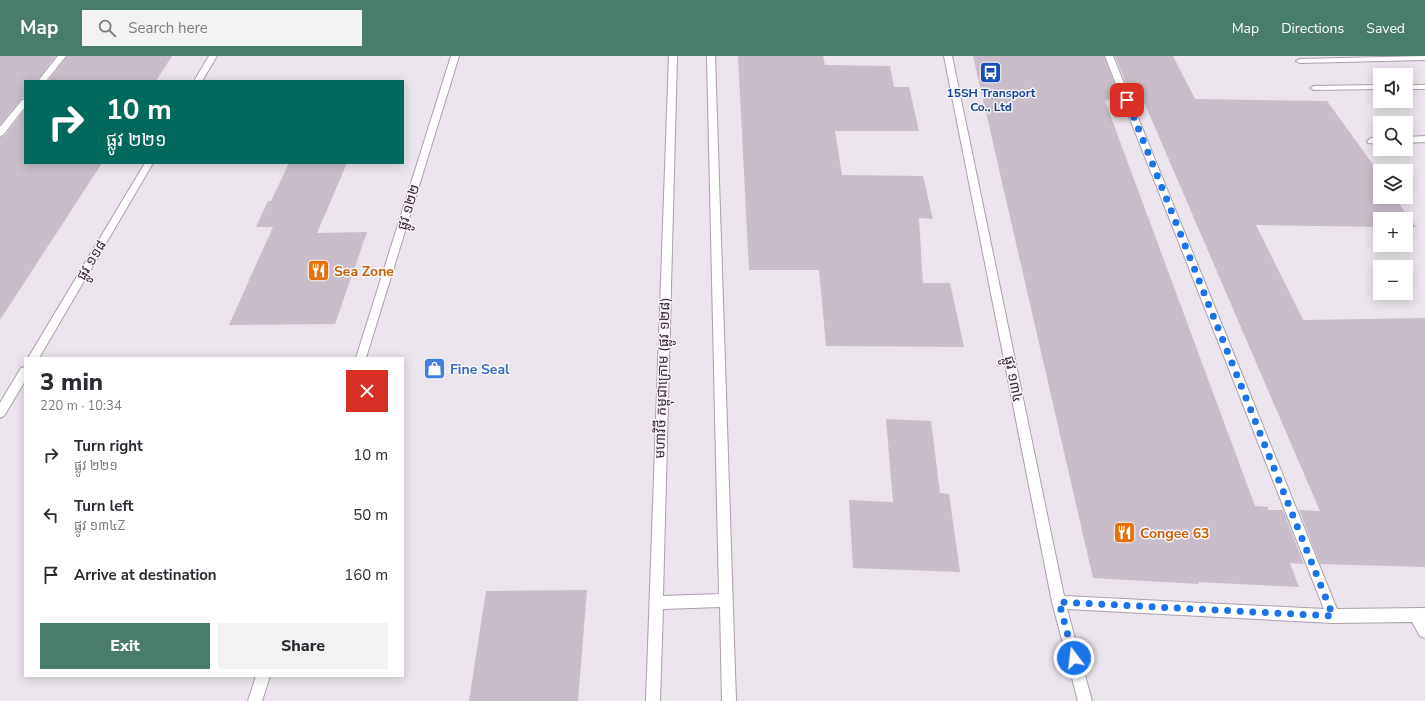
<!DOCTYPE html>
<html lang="en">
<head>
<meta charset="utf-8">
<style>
  body { margin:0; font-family:"Nunito Sans","Noto Sans Khmer",sans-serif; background:#f2f2f3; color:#2b2b33; height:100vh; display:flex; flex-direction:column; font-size:15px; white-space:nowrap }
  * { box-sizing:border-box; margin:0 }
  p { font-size:13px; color:#7c7c81 }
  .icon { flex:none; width:22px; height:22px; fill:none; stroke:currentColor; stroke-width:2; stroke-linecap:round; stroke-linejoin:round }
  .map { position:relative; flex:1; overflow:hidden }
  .sheet { position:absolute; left:24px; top:301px; width:380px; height:320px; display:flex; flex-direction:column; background:#fff; border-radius:0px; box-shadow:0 2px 10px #0003 }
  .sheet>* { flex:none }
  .hud { position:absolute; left:24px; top:24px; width:380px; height:84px; border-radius:0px; box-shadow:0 2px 10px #0003; background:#00695c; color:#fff; overflow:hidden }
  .controls { position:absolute; left:1373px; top:12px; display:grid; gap:8px }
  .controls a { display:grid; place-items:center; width:40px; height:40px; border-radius:0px; background:#fff; box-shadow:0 2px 10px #0003; font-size:20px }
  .pin { position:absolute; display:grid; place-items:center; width:34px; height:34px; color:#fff; margin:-17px; border-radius:8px; box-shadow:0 2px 6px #0006 }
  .me { position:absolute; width:44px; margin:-22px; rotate:345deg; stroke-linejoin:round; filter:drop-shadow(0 0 3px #0008) }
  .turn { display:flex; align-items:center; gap:14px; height:84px; padding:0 16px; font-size:18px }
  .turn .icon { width:52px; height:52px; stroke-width:2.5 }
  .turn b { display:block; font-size:28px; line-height:34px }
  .round { display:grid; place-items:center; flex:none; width:42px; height:42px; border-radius:0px; background:#f2f2f3 }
  .summary { display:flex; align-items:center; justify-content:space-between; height:68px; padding:0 16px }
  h1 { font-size:24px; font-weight:800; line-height:30px }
  .primary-button { display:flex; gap:8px; margin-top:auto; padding:8px 16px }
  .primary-button a { flex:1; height:46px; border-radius:0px; background:#497d6a; color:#fff; font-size:16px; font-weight:800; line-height:46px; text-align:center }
  .primary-button a+a { background:#f2f2f3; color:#2b2b33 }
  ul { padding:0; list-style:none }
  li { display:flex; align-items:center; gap:12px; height:60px; padding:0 16px }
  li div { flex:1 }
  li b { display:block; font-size:15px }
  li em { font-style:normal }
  header { display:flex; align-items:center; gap:24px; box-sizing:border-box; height:56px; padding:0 20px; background:#497d6a; color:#fff }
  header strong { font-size:19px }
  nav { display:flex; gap:22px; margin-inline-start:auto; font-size:14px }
  .search { width:280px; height:36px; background:#f2f2f3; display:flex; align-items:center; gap:10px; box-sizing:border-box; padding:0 14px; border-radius:0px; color:#7c7c81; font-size:15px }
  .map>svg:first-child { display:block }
  .building { fill:#c8bdc9 }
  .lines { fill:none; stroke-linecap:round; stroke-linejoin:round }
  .service-casing { stroke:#aca0ac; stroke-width:2 }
  .minor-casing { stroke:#aca0ac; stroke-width:2 }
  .secondary-casing { stroke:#ad9cad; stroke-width:2 }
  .service { fill:#fff; fill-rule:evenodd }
  .minor { fill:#fff; fill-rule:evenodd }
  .secondary { fill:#fff; fill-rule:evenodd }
  .route { stroke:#1a73e8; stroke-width:7; stroke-dasharray:0 12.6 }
  .labels { text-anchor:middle; stroke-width:3; stroke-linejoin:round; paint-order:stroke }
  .far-transit-label { font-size:12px; font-weight:bold; fill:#164399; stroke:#f8f5f9 }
  .street-label { font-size:14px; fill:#3c263b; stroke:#f8f5f9 }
  .food-label { font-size:14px; font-weight:bold; fill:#c56008; stroke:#f8f5f9; text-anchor:start }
  .shop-label { font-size:14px; font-weight:bold; fill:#366cbe; stroke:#f8f5f9; text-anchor:start }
</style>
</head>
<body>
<header>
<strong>Map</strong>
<div class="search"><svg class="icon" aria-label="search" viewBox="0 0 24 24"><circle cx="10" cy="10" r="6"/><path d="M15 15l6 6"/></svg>Search here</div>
<nav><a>Map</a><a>Directions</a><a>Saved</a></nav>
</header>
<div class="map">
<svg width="1425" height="645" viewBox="0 0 1425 645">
  <rect width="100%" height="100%" fill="#ebe4ec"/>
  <path class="building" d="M0 0H56L37 25H25V42L21 43 0 69Z
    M67 0H172L156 25H48Z
    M738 0H823L825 9 890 10 894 31H909L919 75H835L842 119 923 120 933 163 919 162 923 227H950L964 291 826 290 819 214H749Z
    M973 0H1104L1119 39 1105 45 1255 450 1268 451V454H1283L1304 508 1290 507 1299 531 1198 526 1199 528 1093 522Z
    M1115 0H1173L1195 43 1327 45 1380 118V141H1394L1416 171H1406V163H1380V171L1256 169 1303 264 1425 262V511L1320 508 1299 454 1320 455 1138 32 1129 35Z
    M25 53V107H102L0 264V81L4 80Z
    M289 107H347L317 177 367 176 335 268 229 269 273 171H256L268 145H271Z
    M886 363 931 365 940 437 949 438 960 516 853 512 849 444 893 446Z
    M587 534 578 645H469L486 535Z"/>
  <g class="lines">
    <defs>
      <path id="service" d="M58 0H66L46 25H38Z
        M1425 0V4L1300 7 1296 5 1300 3Z
        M1380 29V33L1314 34 1310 32 1314 30Z
        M1406 29H1425V33H1406Z
        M22 44H25V51L3 79 0 80V71Z"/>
      <path id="minor" d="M209 0H217L202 25H194Z
        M451 0H459L366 302H356Z
        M944 0H952L1064 540 1324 553 1105 0H1113L1337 553 1425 552V582L1420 580 1412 566 1333 567 1067 553 1092 645H1078L1052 546Z
        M1425 80V86L1406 87V81Z
        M1371 82H1380V88L1368 87 1367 85Z
        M145 107H153L39 302H28Z
        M25 311V325L4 360 0 362V347L21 312Z
        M256 620H270L262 645H248Z"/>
      <path id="secondary" d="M669 0H677L663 540 719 538 707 0H715L736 645H722L720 551 663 553 660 645H646Z"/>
    </defs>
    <use href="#service" class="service-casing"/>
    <use href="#minor" class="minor-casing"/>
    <use href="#secondary" class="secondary-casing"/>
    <use href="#service" class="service"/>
    <use href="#minor" class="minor"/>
    <use href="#secondary" class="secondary"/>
  </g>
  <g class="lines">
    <path class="route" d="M1074 602 1059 546 1333 560 1127 44"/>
  </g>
  <defs>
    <symbol id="bus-square" viewBox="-11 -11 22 22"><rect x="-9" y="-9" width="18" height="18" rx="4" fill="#1a4fb4" stroke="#f8f5f9"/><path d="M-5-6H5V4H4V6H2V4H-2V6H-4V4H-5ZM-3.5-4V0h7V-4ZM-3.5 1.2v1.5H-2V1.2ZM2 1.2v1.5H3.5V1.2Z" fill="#fff"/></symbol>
    <symbol id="restaurant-square" viewBox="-11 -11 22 22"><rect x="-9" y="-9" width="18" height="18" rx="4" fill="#e8710a" stroke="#f8f5f9"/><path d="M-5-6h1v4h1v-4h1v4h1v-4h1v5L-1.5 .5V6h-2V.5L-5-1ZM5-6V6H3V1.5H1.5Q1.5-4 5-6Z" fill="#fff"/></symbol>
    <symbol id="shop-square" viewBox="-11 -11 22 22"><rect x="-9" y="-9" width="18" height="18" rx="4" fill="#3f7fe0" stroke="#f8f5f9"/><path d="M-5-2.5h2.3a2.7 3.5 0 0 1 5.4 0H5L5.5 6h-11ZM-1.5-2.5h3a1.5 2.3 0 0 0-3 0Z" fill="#fff"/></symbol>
  </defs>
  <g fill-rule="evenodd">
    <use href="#bus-square" x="978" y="4" width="25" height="25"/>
    <use href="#restaurant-square" x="306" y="202" width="25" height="25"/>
    <use href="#shop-square" x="422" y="300" width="25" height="25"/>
    <use href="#restaurant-square" x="1112" y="464" width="25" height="25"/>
  </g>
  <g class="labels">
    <g class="far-transit-label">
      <text x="991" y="41">15SH Transport<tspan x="991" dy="14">Co., Ltd</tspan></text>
    </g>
    <g class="street-label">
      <text transform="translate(408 151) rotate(-73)" y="5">ផ្លូវ ១២២</text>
      <text transform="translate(91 204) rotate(-59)" y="5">ផ្លូវ ១១៨</text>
      <text transform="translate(662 322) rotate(-88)" y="5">មហាវិថី កម្ពុជាក្រោម (ផ្លូវ ១២៨)</text>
      <text transform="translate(1014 323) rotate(79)" y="5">ផ្លូវ ១៣៤</text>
    </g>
    <g class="food-label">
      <text x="334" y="220">Sea Zone</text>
      <text x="1140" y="482">Congee 63</text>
    </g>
    <g class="shop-label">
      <text x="450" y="318">Fine Seal</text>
    </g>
  </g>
</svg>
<div class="controls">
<a><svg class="icon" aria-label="sound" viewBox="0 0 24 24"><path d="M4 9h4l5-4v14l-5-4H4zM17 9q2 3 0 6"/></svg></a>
<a><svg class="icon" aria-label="search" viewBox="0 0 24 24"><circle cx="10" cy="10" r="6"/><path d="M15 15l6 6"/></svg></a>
<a><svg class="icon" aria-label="layers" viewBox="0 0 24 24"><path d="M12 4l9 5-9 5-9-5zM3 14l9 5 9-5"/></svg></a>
<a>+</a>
<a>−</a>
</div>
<div class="pin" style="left:1127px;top:44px;background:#d93025"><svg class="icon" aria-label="arrive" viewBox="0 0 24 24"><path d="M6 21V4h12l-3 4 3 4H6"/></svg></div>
<svg class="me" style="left:1074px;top:602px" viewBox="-20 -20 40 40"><circle r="17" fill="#1a73e8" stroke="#fff" stroke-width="3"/><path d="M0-11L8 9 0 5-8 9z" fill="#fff"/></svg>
<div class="hud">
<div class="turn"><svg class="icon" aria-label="right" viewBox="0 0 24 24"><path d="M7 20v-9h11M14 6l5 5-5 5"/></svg><div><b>10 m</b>ផ្លូវ ២២១</div></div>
</div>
<section class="sheet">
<div class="summary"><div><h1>3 min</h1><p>220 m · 10:34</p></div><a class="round" style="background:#d93025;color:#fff"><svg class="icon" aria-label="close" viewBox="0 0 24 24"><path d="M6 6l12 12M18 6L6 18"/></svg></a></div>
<ul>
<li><svg class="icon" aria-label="right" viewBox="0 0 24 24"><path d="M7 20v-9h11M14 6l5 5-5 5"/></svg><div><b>Turn right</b><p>ផ្លូវ ២២១</p></div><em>10 m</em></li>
<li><svg class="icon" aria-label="left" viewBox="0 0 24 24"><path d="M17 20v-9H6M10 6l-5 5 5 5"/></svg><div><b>Turn left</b><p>ផ្លូវ ១៣៤Z</p></div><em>50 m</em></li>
<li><svg class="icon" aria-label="arrive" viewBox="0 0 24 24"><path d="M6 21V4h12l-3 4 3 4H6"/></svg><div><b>Arrive at destination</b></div><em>160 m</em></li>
</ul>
<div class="primary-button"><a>Exit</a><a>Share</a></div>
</section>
</div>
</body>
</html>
